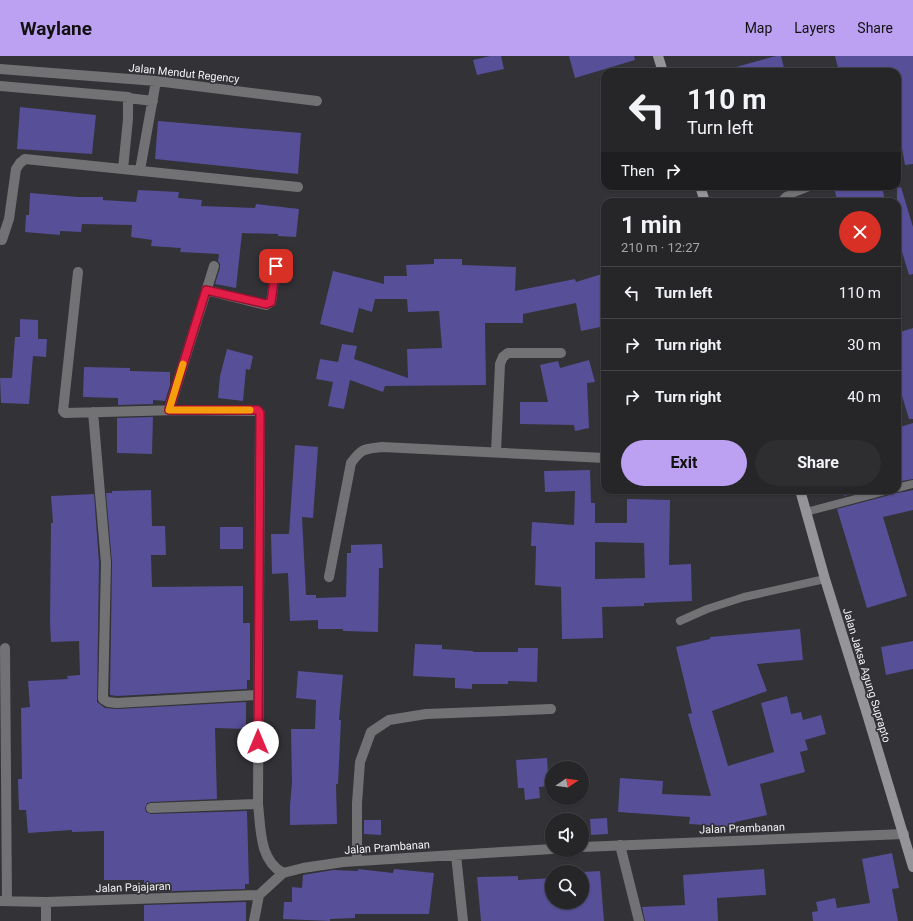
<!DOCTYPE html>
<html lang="en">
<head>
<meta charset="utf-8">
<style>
  body { margin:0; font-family:Roboto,sans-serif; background:#2e2e31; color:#f1f3f6; height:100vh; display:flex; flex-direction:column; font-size:15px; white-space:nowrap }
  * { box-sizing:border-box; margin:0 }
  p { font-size:13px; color:#a4a5a8 }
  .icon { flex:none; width:22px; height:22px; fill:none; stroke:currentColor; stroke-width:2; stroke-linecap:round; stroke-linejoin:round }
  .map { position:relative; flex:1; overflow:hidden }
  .sheet { position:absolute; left:601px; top:142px; width:300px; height:296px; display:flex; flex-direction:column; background:#262629; border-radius:12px; box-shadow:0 1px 3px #0004,0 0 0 1px #424346 }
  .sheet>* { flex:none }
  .guide { position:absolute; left:601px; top:12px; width:300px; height:122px; border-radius:12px; box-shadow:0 1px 3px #0004,0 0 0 1px #424346; background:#262629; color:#f1f3f6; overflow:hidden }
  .needle { width:26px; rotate:77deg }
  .controls { position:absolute; left:545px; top:705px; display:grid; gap:8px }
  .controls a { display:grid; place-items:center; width:44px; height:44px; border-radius:50%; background:#262629; box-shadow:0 1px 3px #0004,0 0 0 1px #424346; font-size:20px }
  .pin { position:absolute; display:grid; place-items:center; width:34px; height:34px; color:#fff; margin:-17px; border-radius:8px; box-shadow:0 2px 6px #0006 }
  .me { position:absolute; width:44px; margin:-22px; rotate:0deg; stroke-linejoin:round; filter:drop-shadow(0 0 3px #0008) }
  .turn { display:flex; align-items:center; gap:14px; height:84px; padding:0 20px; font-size:18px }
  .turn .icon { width:52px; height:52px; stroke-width:2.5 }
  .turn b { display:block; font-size:28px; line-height:34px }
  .then { display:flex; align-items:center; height:38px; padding:0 20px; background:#0003; gap:8px; font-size:15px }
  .round { display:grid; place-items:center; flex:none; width:42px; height:42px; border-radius:21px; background:#2e2e31 }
  .summary { display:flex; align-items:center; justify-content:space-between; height:68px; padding:0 20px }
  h1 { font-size:24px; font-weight:700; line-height:30px }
  .action { display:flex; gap:8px; margin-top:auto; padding:8px 20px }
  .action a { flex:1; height:46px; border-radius:24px; background:#bca0f2; color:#111; font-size:16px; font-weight:700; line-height:46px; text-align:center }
  .action a+a { background:#2e2e31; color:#f1f3f6 }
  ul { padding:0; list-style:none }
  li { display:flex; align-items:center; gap:12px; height:52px; padding:0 20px; border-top:1px solid #424346 }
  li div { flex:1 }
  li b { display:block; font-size:15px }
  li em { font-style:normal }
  header { display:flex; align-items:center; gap:24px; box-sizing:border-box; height:56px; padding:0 20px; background:#bca0f2; color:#111 }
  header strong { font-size:19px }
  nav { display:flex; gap:22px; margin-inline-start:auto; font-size:14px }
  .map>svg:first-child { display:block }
  .building { fill:#574f97; fill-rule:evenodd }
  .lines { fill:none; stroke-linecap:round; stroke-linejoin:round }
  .lane { stroke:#727274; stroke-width:8 }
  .street { stroke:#727274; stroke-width:10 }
  .secondary { stroke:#959599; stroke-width:10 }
  .route-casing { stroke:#92132f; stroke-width:10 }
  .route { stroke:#e11d48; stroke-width:7 }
  .slow { stroke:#f59e0b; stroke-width:7 }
  .labels { text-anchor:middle; stroke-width:3.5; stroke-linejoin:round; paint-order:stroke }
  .street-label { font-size:11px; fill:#f4f4f7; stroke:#323237 }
</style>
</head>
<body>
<header>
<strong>Waylane</strong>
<nav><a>Map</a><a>Layers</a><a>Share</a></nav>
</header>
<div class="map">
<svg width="913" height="865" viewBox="0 0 913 865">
  <rect width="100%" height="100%" fill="#323237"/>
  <path class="building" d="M490 0H501L504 13 477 19 473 4Z
    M569 0H634L635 4 575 22Z
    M776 0H781L785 16H736V11Z
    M835 0H913V108L905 109 897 65V16H839Z
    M20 51 96 59 92 98 17 93Z
    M158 65 301 77 298 118 155 103Z
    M844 130H882L885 146H838L834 133Z
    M901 131 913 171V218L909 219 897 179V132Z
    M138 134 179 136 178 142 202 144 201 150 255 152 256 148 299 153 296 181 278 180V178L242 177 236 232 215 228 220 212V208L218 205 219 198 180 196 181 192 151 190 152 184 131 181 132 169 82 168 81 176 60 175V179L25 176 26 159H29L30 137 78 141H103V144L136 146Z
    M434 203H462V209L516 211 515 235 575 223 576 226 605 217V270L581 275 576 247 523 258V267H485L486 329 385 330 383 336 350 324 344 353 328 350 333 326 316 323 320 303 338 306 342 288 357 290 354 303 408 322 407 293 442 292 439 255 408 256 407 243H375L372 256 359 252 353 277 320 268 333 215 384 228V220H407L406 209 434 208Z
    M20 263 38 264V283H47L46 301 33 300 29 348 1 347 0 322H12L15 281H20Z
    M913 272V363H909L897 323V277Z
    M227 293 253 300 250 314 246 313 243 345 218 342 220 320Z
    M589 304 595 326 587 327 589 372 575 375 574 369 520 368V346H548L540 309 558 305 560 312Z
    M84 311 130 312V315L170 316V329L165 345 153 344V348L118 349V342L83 341Z
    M153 361 152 398 117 397V362Z
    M913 367V423L897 426V372Z
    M295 389 318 391 313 462 302 461 306 539H316V542L346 541 347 497H351V489L382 488 383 512H379L378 576 343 575V573H318V564L290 565 288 517 272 518 271 478H289Z
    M590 414 591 447H595V467H627V443L670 444 669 509 691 508 692 545 644 547V550L602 551 603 582 562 583 561 531 535 529 536 490H531L532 466 574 469 575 435 545 436 544 415ZM595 486 644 487 645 522 595 523Z
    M151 434 152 470H165L166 499H151L152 531 243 530V567H250V624H247V633L117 640 110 639 112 507 106 437H112V435Z
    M842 434H868L844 440Z
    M913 434V454L883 461 907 540 867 552 837 453 890 439 894 436 898 437Z
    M94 438 99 507 97 646 105 652 117 653 246 646V673L215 672 217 743 151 746 147 747 145 752 146 756 151 758 247 755 249 828H245V833L144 836V824H104V775L72 776V774L28 777 26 754H19L18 723H22L21 652 30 651 28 625 68 623 67 620 80 619 79 585 51 586 50 567 51 467H53L51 440Z
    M220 471H243V493H220Z
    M800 573 803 604 757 608 767 635 712 655 728 710 774 696 761 647 787 640 791 658 801 656 803 664 821 659 826 678 805 684 808 694 800 696 805 716 760 728 767 759 735 766V771L689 768 690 761 618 756 620 722 663 725 662 738 711 740 688 658 692 657 676 591 710 583V581Z
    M913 585V613L886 619 881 591Z
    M415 588 442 589V593L473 595V596H518V592H538L537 626 508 625V628H472V633L455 632V622L413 620Z
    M298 615 343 619 339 664H341L338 728H336L337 768 290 769V749L292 727 291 673H315L316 644 296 642Z
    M547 702 549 730 539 731 540 742 525 744 524 732H518L516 704Z
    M607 762 608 778 591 779 590 763Z
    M364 764H381V779L364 778Z
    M892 797 899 832 892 833 898 865H813L812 856 818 855 816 846 835 842 837 852 870 847 862 803Z
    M358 813 393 817 394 813 434 817 429 858H355V862L330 863V865L283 863 284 846H292V831L302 832 303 819 333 814 358 815Z
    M764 813 766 839 717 842 718 865H645L642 851 685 849 683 819Z
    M600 815 604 865H481L477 821 518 820V824L552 822V846H582V816Z
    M246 846V865H144V849Z"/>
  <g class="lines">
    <path class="lane" d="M782 146 783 143 786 140 812 130
      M897 432 913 428
      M806 456 889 434
      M680 565 707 553 744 541 825 523"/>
    <path class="street" d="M0 13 156 25 317 45
      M0 30 128 41V63L123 113
      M128 42 153 45
      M140 114 156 25
      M2 184 9 163 16 113 20 107 25 103 298 131
      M78 216 63 355 65 357 179 354 258 355 260 357 258 748C261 773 259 804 283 817
      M206 234 266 249 271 246 276 210
      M169 354 214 210
      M93 356 106 507 103 643 108 646 117 647 258 639
      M496 396 500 308 503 301 508 297H561
      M329 521 351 407C362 392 364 393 382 391L605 402
      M5 592 7 845
      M151 752 258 748
      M620 789 639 865
      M582 791 904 778
      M456 799 463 865
      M357 805V747L360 706 371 676 389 664 426 658 551 653
      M0 845 46 846 259 839
      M46 865V846
      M254 865 259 839 283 817 303 812 343 806 552 793"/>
    <path class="secondary" d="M658 0 663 16
      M700 130 705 146
      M800 434 825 523 867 658 913 811"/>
  </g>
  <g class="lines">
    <defs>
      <path id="route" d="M258 686 260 357 258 354H169L206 234 266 248 271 246 276 210"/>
    </defs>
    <use href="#route" class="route-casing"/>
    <use href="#route" class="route"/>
    <path class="slow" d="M183 308 169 354H250"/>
  </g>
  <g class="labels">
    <g class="street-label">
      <text transform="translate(184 17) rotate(6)" y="4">Jalan Mendut Regency</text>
      <text transform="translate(867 619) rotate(73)" y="4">Jalan Jaksa Agung Suprapto</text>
      <text transform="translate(742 772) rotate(-2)" y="4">Jalan Prambanan</text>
      <text transform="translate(387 791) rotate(-4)" y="4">Jalan Prambanan</text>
      <text transform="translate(133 831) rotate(-2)" y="4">Jalan Pajajaran</text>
    </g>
  </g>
</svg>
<div class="controls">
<a><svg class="needle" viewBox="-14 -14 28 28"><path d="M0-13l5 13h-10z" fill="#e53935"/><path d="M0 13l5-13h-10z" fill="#a4a5a8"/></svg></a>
<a><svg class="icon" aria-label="sound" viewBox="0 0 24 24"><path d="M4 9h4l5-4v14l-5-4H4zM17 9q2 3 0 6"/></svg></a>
<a><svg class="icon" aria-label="search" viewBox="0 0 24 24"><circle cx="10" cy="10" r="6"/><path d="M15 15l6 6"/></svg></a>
</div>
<div class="pin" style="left:276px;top:210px;background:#d93025"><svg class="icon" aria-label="arrive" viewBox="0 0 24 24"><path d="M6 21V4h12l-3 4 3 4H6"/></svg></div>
<svg class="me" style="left:258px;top:686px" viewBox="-20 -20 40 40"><circle r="19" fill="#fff"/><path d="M0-13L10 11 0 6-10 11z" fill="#e11d48"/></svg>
<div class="guide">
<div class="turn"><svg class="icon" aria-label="left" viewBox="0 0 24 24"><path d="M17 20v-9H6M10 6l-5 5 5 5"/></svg><div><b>110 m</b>Turn left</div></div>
<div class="then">Then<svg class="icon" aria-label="right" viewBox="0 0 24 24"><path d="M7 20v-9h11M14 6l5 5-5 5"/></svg></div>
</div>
<section class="sheet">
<div class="summary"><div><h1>1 min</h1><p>210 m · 12:27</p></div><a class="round" style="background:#d93025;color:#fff"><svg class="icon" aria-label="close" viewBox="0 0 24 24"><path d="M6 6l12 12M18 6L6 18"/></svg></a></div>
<ul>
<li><svg class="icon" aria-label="left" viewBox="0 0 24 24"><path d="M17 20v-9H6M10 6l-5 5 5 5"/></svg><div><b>Turn left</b></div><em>110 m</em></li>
<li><svg class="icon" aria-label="right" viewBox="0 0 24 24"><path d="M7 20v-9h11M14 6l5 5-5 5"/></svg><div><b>Turn right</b></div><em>30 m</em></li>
<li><svg class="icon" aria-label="right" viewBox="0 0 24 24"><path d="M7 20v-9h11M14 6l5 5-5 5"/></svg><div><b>Turn right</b></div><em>40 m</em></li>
</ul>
<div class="action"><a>Exit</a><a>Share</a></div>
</section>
</div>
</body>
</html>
